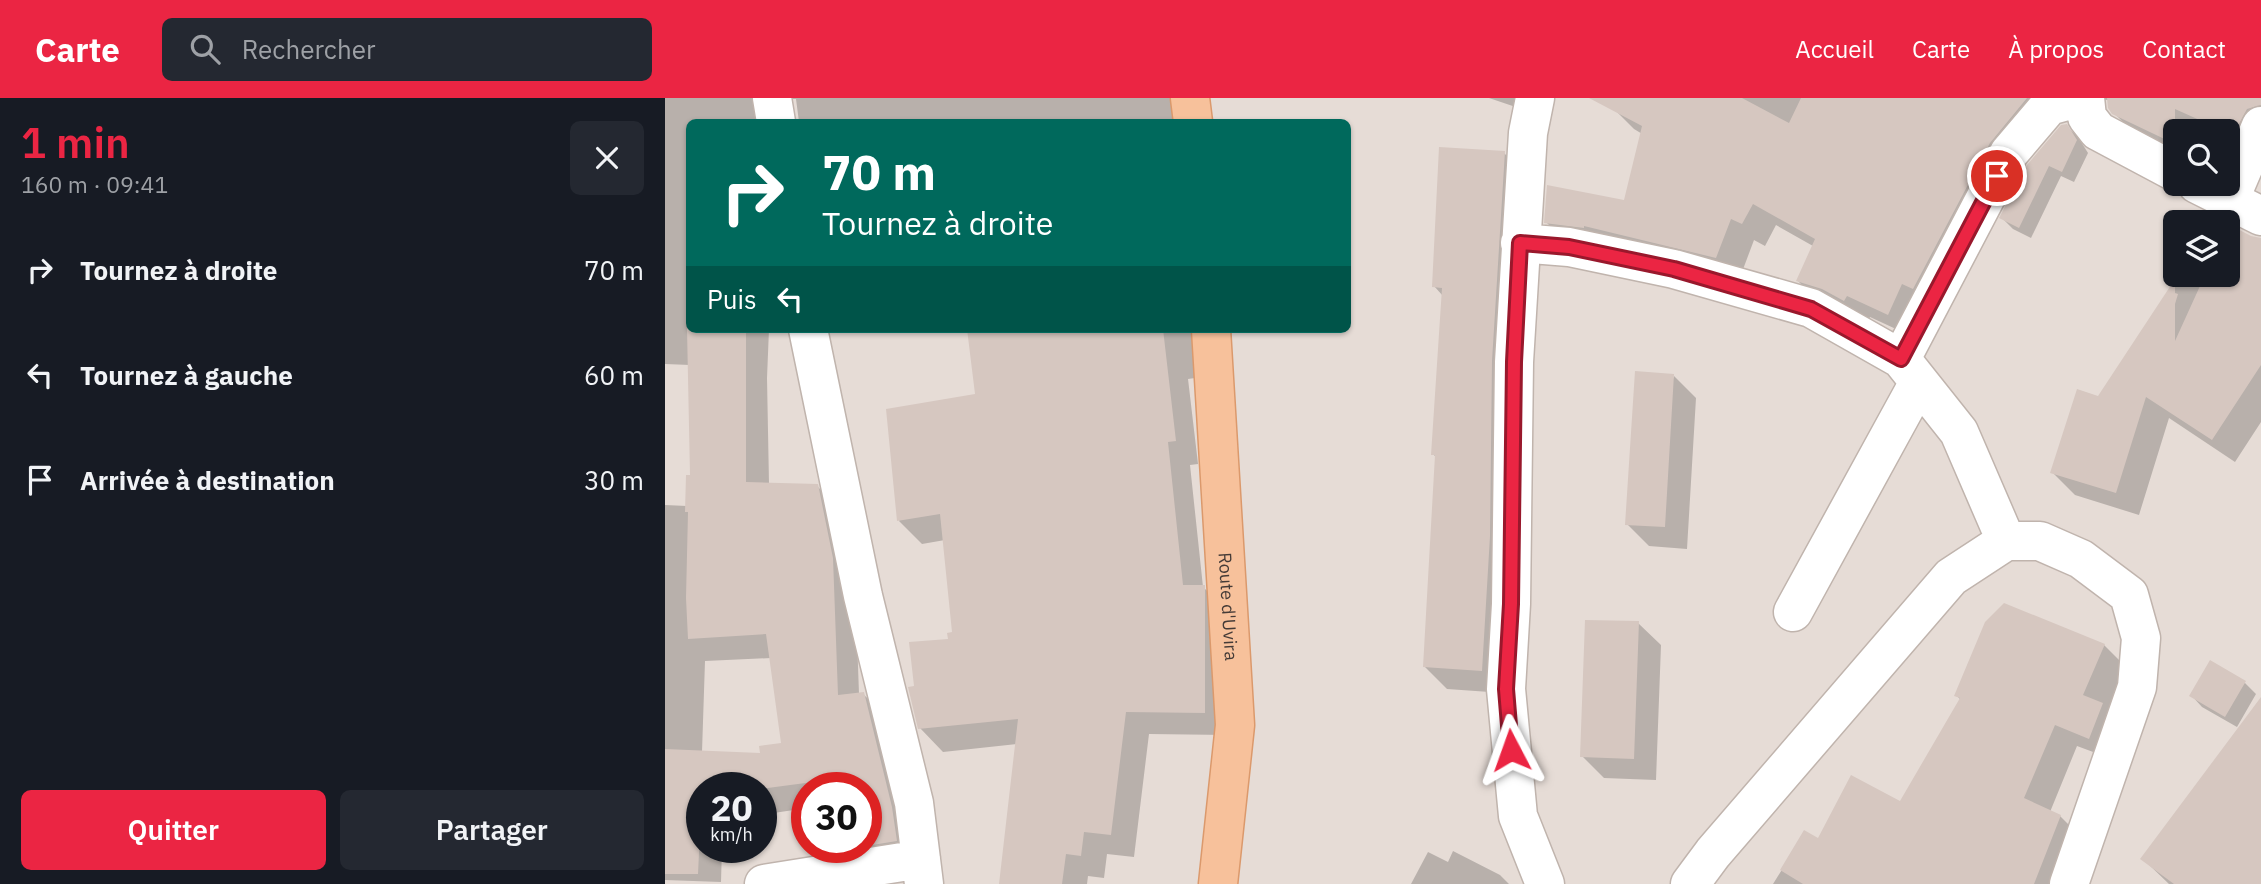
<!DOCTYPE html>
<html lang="fr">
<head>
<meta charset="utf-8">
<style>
  body { margin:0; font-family:"IBM Plex Sans",sans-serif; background:#242831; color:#f1f3f6; height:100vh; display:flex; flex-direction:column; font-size:26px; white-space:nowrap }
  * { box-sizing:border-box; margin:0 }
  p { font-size:23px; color:#9ea1a6 }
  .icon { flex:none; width:38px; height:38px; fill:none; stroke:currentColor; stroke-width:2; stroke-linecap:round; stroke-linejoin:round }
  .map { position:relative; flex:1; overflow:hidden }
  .drawer { display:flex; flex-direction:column; background:#171b24; width:665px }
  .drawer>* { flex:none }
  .banner { position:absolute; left:21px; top:21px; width:665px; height:214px; border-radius:10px; box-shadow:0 2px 5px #0004; background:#00695c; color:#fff; overflow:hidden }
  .fabs { position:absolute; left:1498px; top:21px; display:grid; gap:14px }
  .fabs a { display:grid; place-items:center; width:77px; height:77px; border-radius:10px; background:#171b24; box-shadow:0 2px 5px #0004; font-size:35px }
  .speed { position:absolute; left:21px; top:674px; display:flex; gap:14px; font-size:35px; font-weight:700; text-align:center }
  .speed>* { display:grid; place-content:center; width:91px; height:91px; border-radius:50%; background:#171b24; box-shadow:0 2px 5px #0004; line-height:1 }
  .speed small { font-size:18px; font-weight:400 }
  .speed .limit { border:10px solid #d22; background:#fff; color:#111 }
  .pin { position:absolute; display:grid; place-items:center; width:60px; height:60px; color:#fff; margin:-30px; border:4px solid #fff; border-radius:50%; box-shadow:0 2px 7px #0007 }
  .me { position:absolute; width:77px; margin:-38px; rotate:356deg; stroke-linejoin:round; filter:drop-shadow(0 0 5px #0008) }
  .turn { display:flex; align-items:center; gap:24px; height:147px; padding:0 21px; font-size:32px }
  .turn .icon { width:91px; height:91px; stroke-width:2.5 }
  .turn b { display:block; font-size:49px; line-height:60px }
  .then { display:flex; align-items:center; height:66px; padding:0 21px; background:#0003; gap:14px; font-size:26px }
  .round { display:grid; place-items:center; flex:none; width:74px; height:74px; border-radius:10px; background:#242831 }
  .summary { display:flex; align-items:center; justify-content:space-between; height:119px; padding:0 21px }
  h1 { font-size:42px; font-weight:600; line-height:52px; color:#eb2543 }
  .button { display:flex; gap:14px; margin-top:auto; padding:14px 21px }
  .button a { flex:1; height:80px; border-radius:10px; background:#eb2543; color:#fff; font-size:28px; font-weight:600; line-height:80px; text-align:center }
  .button a+a { background:#242831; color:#f1f3f6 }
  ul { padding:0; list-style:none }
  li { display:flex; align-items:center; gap:21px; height:105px; padding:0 21px }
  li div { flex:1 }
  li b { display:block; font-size:26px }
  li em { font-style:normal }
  header { display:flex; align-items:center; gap:42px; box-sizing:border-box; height:98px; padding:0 35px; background:#eb2543; color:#fff }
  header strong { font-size:33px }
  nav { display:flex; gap:38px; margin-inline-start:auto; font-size:24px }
  .search { width:490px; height:63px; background:#242831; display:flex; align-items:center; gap:18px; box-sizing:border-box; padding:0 24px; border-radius:10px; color:#9ea1a6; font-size:26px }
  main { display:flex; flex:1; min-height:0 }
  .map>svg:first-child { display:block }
  .residential { fill:#e6dcd6; fill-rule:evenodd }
  .shadow { fill:#0003; fill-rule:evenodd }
  .building { fill:#d6c7c0 }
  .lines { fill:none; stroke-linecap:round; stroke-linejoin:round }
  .minor-casing { stroke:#c0b4ad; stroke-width:41 }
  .major-casing { stroke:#db996c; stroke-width:41 }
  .minor { stroke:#fff; stroke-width:38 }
  .major { stroke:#f7c19b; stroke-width:38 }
  .route-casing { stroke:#99182c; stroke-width:18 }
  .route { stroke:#eb2543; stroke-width:12 }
  .labels { text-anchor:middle; stroke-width:5; stroke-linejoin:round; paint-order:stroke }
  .street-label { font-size:18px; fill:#453b37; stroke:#fff }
</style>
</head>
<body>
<header>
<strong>Carte</strong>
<div class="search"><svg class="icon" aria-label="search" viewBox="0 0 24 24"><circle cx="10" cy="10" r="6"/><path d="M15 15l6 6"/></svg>Rechercher</div>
<nav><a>Accueil</a><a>Carte</a><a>À propos</a><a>Contact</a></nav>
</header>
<main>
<section class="drawer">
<div class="summary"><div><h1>1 min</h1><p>160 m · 09:41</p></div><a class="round"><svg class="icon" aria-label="close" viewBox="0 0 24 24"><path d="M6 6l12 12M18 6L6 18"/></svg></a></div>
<ul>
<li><svg class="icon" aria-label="right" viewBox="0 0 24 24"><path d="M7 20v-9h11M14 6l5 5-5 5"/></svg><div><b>Tournez à droite</b></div><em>70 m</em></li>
<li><svg class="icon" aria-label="left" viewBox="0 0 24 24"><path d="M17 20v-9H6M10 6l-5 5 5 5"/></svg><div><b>Tournez à gauche</b></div><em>60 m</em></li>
<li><svg class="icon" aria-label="arrive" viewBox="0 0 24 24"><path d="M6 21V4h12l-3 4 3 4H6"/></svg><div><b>Arrivée à destination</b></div><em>30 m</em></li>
</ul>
<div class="button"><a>Quitter</a><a>Partager</a></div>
</section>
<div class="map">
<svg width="1596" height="786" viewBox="0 0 1596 786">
  <rect width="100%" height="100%" fill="#f2ece7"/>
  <path class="residential" d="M0 0H1596V786H0ZM24 24H682V231H24ZM1510 33H1563V86H1510ZM1510 124H1563V177H1510ZM37 690H96V749H37ZM142 690H201V749H142Z"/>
  <path class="shadow" d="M0 0H507L509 24H134L131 1H127L108 24H24V231H104L102 280 104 386 152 388 175 411 190 484 194 596H198L222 619 254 765 183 777 160 754 159 749H201V690H142V710L96 717V690H37V749H57L56 784 0 782V407L22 408 26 379 25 267 0 266ZM106 560 118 647 97 657 37 654 40 563Z
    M824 0H873L868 15Z
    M951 0H1596V47L1591 58 1563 46V33H1510V57L1472 38 1449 15 1443 2 1431 1 1390 16 1246 238 1205 219 1202 225 1155 205 1133 183 1148 148 1111 127 1100 148 1089 142 1074 182 904 147 881 124 960 104 979 37 969 31 947 9Z
    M1401 28 1413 39 1423 55 1409 84 1396 78 1366 140 1348 131 1337 120Z
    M839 55 861 77 839 595 782 591 760 569 771 359 768 356 778 198 769 188Z
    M1542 117 1556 124H1538Z
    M1563 128 1586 139 1596 141V324L1570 364 1504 320 1474 417 1410 397 1387 374 1500 200 1512 177H1563Z
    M304 231H531L537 279 523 281 533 366 525 367 538 489 562 512 563 637 484 636 469 759 442 756 439 780 423 778 422 786H335L352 646 278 654 255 630 251 589 289 536 280 442 257 446 234 423 312 298Z
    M1009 278 1031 300 1022 451 984 448 962 426Z
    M973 525 996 547 991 682 939 680 917 658Z
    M1439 547 1461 569 1443 613 1459 629 1447 661 1412 648 1385 714 1395 718 1417 740 1399 786H1108L1140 735 1153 742 1236 705 1296 602 1291 597Z
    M1580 585 1591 596 1572 629 1537 609 1526 597Z
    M1596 613V786H1504L1477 760Z
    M788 753 835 777 844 786H746L763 754 783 764Z"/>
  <path class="building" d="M924 0H1077L1124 25 1136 0H1362L1325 45 1248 191 1237 186 1223 217 1182 198 1179 203 1157 191 1131 183 1150 141 1088 106 1077 126 1066 121 1051 160 919 128V130L879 125 882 87 959 102 977 28Z
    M1442 0H1596V7L1582 11 1568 37 1510 11V46L1447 16 1443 10Z
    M1402 26 1412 42 1397 74 1384 68 1354 130 1334 120 1362 67 1396 27Z
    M774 49 840 53 827 263 825 438 817 573 758 569 770 357H766L777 190 767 189Z
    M1563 126 1586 138 1596 140V267L1547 342 1481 299 1451 395 1385 375 1412 291 1433 298 1510 181V195L1513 196 1510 206V243L1540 177H1563Z
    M22 231H81V384L153 386 168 460 173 597 199 594 227 709 232 743 201 748V690H149L148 684 96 691 37 690 33 776H0V651L95 655 94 648 116 645 101 536 23 541 21 500 23 414H20L21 377H25Z
    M302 231H498L511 343 503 344 518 487H540V615L461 614 446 737 419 734 416 758 401 756 397 786H334L353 621 253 631 243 589 249 588 244 544 283 541 282 535 287 534 275 416 232 423 221 311 310 296Z
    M970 273 1009 276 1000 429 960 427Z
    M1339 505 1440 546 1418 597 1438 605 1424 641 1390 627 1359 700 1396 717 1369 786H1138L1115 772 1139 732 1153 740 1186 677 1235 703 1295 600 1289 598 1320 524Z
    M920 522 974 523 969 661 915 659Z
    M1545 562 1581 583 1560 619 1524 598Z
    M1596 599V786H1509L1475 761Z
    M157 749H192L158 754Z"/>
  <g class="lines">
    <defs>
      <path id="minor" d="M107 0 111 24
        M870 0 863 35 849 264 846 506 841 591 853 718 880 786
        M1420 0 1422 19 1433 33 1510 74
        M1532 86 1596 118
        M1564 103 1596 28
        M855 145 904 149 1009 171 1146 210 1236 261 1294 334 1341 443
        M143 231 198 498 249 705 259 786
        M1236 261 1344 55 1384 8 1413 0
        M1128 514 1254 284
        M99 786 256 761
        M1025 786 1048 755 1286 479 1341 443H1375L1416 461 1464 497 1476 540 1472 589 1404 786"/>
      <g id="major">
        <path d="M525 0 528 24"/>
        <path id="s1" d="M546 231 570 627 553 786"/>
      </g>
    </defs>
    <use href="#minor" class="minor-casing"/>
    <use href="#major" class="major-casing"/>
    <use href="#minor" class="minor"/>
    <use href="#major" class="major"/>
  </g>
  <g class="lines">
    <defs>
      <path id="route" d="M846 652 841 591 846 506 849 264 855 145 904 149 1009 171 1146 211 1236 261 1332 78"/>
    </defs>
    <use href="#route" class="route-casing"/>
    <use href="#route" class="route"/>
  </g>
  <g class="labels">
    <g class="street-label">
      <text dy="6" stroke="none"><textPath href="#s1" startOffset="278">Route d'Uvira</textPath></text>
    </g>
  </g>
</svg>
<div class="fabs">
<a><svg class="icon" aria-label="search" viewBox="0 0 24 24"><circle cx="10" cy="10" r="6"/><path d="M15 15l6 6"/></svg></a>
<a><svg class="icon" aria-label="layers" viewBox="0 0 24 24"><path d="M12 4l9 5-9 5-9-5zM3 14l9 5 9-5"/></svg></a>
</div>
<div class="speed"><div>20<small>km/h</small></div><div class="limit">30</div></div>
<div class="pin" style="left:1332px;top:78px;background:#d93025"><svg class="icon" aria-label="arrive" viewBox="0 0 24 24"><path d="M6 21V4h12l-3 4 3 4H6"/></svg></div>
<svg class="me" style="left:846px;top:652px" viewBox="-20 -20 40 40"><path d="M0-17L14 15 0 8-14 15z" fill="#eb2543" stroke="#fff" stroke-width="4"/></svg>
<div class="banner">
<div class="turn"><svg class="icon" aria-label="right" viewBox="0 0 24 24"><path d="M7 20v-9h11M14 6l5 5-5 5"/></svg><div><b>70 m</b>Tournez à droite</div></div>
<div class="then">Puis<svg class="icon" aria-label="left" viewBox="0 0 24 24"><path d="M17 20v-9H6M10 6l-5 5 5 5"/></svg></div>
</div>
</div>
</main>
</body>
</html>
